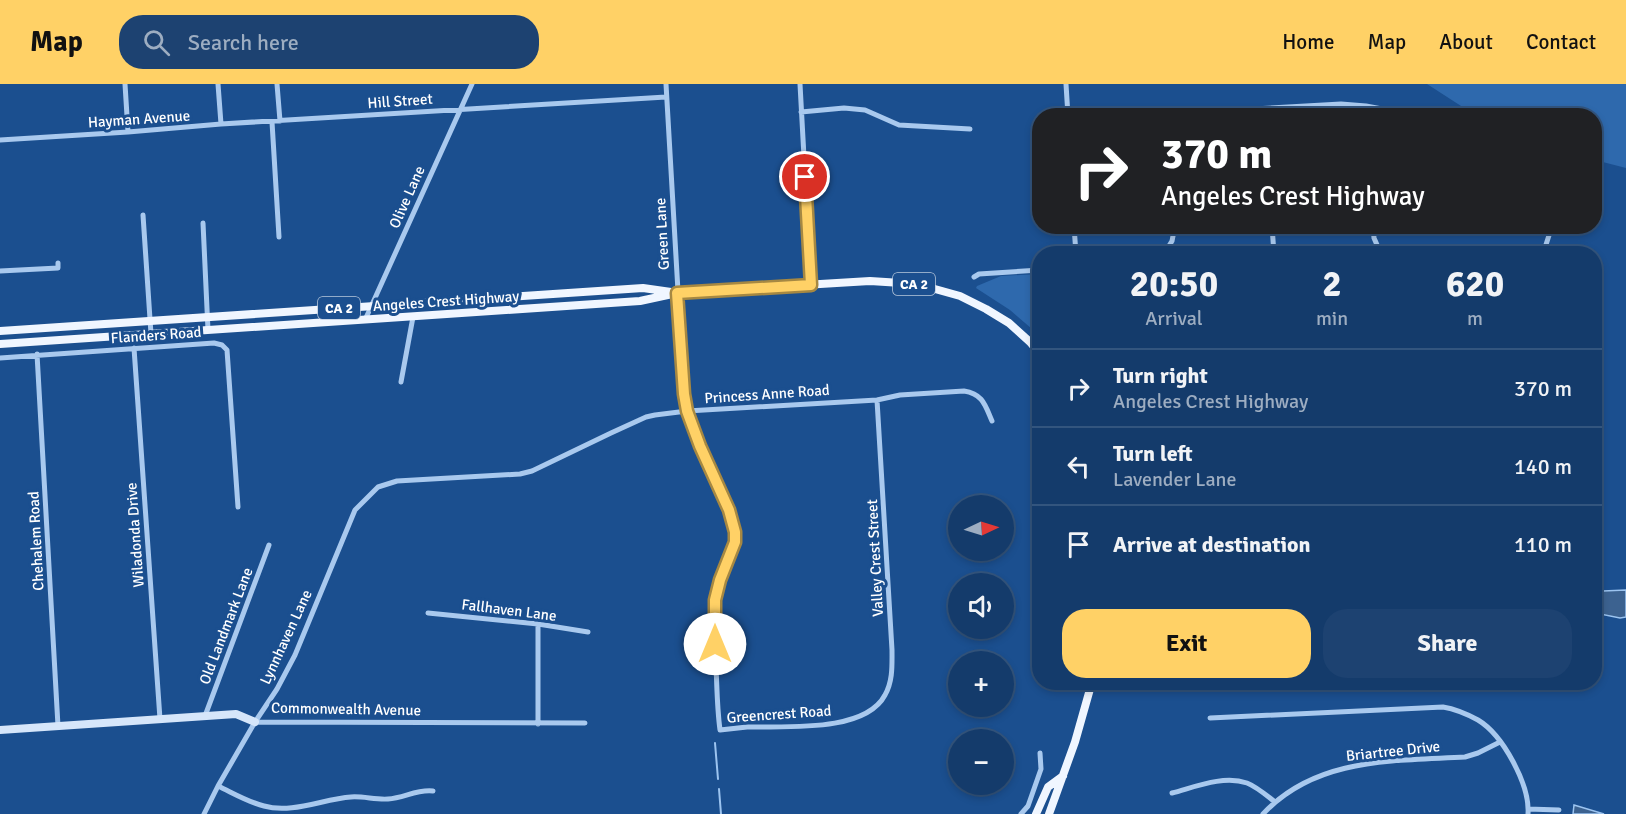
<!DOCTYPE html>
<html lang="en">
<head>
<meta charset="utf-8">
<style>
  body { margin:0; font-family:Signika,sans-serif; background:#1d4271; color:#f1f3f6; height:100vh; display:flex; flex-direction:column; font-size:22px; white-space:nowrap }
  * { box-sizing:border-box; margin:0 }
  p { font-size:20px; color:#9dadc1 }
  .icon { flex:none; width:33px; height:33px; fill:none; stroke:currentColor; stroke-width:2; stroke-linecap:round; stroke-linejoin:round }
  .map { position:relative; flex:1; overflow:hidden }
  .drawer { position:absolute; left:1032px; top:162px; width:570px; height:444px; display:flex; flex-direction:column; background:#143b6b; border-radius:24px; box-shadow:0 3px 9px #0003,0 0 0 2px #33557e }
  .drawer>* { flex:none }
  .top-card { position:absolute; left:1032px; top:24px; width:570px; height:126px; border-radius:24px; box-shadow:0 3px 9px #0003,0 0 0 2px #33557e; background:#202124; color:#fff; overflow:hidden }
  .needle { width:39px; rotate:86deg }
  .controls { position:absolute; left:948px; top:411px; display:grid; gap:12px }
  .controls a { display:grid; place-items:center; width:66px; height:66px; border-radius:50%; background:#143b6b; box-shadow:0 3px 9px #0003,0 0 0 2px #33557e; font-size:30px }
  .pin { position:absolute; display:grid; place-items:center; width:51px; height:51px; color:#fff; margin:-26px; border:3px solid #fff; border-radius:50%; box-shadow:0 2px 6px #0007 }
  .me { position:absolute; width:66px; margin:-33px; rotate:0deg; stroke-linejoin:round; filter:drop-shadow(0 0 4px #0008) }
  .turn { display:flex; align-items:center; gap:21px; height:126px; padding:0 30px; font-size:27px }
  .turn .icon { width:78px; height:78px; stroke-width:2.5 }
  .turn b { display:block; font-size:42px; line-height:51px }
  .eta { display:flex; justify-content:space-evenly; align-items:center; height:102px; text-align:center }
  .eta b { font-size:36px; font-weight:700; line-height:42px }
  .button { display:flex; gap:12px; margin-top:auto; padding:12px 30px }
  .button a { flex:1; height:69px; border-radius:24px; background:#ffd166; color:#111; font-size:24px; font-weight:700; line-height:69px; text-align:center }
  .button a+a { background:#1d4271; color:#f1f3f6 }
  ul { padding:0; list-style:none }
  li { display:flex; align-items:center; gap:18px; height:78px; padding:0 30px; border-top:2px solid #33557e }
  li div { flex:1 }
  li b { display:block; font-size:22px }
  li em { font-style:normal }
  header { display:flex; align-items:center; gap:36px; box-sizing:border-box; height:84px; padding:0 30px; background:#ffd166; color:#111 }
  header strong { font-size:28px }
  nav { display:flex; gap:33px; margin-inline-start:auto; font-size:21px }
  .search { width:420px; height:54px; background:#1d4271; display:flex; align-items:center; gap:15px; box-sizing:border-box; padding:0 21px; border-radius:24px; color:#9dadc1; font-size:22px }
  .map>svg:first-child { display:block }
  .green { fill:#2e69ad }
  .water { fill:#3c6290; stroke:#9cc4f0; stroke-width:1.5 }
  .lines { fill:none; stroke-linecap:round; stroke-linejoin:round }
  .stream { stroke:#9cc4f0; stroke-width:2 }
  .street { stroke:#a9c9ee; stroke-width:5 }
  .secondary { stroke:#d6e6fa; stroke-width:8 }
  .primary { stroke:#f0f6ff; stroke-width:8 }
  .route-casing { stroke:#a68842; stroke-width:15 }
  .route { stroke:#ffd166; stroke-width:10 }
  .labels { text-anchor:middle; stroke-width:6; stroke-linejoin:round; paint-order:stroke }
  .shield { fill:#1b4f8f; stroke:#bbcadd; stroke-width:1.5 }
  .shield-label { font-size:14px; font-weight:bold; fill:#fff }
  .street-label { font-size:15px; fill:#fff; stroke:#1b4f8f }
</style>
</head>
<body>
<header>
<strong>Map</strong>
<div class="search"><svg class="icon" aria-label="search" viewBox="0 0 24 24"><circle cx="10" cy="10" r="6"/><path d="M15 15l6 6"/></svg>Search here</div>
<nav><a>Home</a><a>Map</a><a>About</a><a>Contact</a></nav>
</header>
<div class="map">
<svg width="1626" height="730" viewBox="0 0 1626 730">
  <rect width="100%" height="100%" fill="#1b4f8f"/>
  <path class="green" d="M1427 0H1626V84L1595 76 1594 32 1475 31Z
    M1039 190V251L1010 226 976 204 977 202 1001 192Z"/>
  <path class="water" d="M1595 505 1603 507 1626 506V533L1620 534 1595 529Z
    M1574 721 1604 730H1573Z"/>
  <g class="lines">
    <path class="stream" d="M715 659 718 695
      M719 705 721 730"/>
    <path class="street" d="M125 0 128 48
      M218 0 221 40
      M277 0 280 37
      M666 0 684 311C689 343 705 371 718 400 725 415 733 431 735 447 737 470 718 494 715 517 713 538 715 560 716 582 717 603 717 624 720 646 729 645 738 644 747 643 785 642 865 649 885 611 893 597 892 581 892 566L877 316
      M800 0 811 201
      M1066 0 1068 32
      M801 28 844 24 865 26 899 41 970 45
      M1203 32 1218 27 1341 20 1366 22 1382 25 1403 32
      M1365 32 1366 22
      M272 38 279 153
      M0 56 128 48 221 40 666 13
      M143 131 151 250
      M1594 132 1597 133
      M203 139 208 246
      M1074 142 1076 170
      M1272 142 1274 170
      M1373 142 1374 154 1381 170
      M1164 170 1172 157 1175 142
      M1543 170 1552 142
      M0 187 58 184V179
      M974 193 979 190 1040 186
      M365 236 472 0
      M134 264 160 635
      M37 270 58 642
      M0 274 214 259 222 261 227 266 238 423
      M401 298 413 233
      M428 529 538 540 588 548
      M538 540V640
      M205 632 269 461
      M1210 634 1443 623C1455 625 1467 630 1478 636 1503 651 1530 701 1528 730
      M255 638 585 639
      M218 702C233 709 248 718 264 722 292 730 323 715 351 713 363 712 376 716 388 715 404 714 417 705 433 707
      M1172 709C1195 703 1223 691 1247 699 1257 703 1266 711 1275 718
      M1528 725 1559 726
      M204 730 218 702 255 638 277 605 295 571 355 426 378 403 397 397 520 390 532 387 611 349 646 333 655 331 687 327 877 316 900 311 964 307C983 310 985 321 992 337
      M1021 730 1028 722 1041 685 1040 669
      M1263 730C1316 673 1394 677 1465 673L1478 669 1500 658"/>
    <path class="secondary" d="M0 646 236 630 255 638"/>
    <path class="primary" d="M0 247 643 204 671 208
      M0 260 640 217 677 209 718 206 870 197 917 200 960 212 986 225 1009 239 1030 258 1040 270
      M1036 730 1048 703 1063 692
      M1049 730 1075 658 1092 598"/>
  </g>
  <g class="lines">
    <defs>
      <path id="route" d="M715 560V516L720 496 735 458V448L729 426 700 362 687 327 684 310 677 209 811 201 805 93"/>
    </defs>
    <use href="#route" class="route-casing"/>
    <use href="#route" class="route"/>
  </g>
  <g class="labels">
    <g class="shield">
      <rect x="893" y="189" width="42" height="22" rx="4.5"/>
      <rect x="318" y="213" width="42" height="22" rx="4.5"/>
    </g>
    <g class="shield-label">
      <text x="914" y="205">CA 2</text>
      <text x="339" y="229">CA 2</text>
    </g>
    <g class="street-label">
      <text transform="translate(400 17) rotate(-4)" y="5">Hill Street</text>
      <text transform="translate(139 35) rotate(-4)" y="5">Hayman Avenue</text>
      <text transform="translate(407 113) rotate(-66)" y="5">Olive Lane</text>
      <text transform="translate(662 150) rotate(-93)" y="5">Green Lane</text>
      <text transform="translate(446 217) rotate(-4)" y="5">Angeles Crest Highway</text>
      <text transform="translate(156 251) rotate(-4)" y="5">Flanders Road</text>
      <text transform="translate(767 310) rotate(-4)" y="5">Princess Anne Road</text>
      <text transform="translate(135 451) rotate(-94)" y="5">Wiladonda Drive</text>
      <text transform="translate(36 457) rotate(-93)" y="5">Chehalem Road</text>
      <text transform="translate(875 474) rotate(-93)" y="5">Valley Crest Street</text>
      <text transform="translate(509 526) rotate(7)" y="5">Fallhaven Lane</text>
      <text transform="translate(226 542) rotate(-69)" y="5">Old Landmark Lane</text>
      <text transform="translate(286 553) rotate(-65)" y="5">Lynnhaven Lane</text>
      <text transform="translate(346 625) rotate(1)" y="5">Commonwealth Avenue</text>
      <text transform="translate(779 630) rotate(-4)" y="5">Greencrest Road</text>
      <text transform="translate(1393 667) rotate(-6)" y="5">Briartree Drive</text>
    </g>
  </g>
</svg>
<div class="controls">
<a><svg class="needle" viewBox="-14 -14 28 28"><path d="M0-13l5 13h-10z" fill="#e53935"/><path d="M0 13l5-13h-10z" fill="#9dadc1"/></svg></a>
<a><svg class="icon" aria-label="sound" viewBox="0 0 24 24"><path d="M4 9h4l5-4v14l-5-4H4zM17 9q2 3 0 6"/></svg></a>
<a>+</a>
<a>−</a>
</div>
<div class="pin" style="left:805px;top:93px;background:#d93025"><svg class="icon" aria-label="arrive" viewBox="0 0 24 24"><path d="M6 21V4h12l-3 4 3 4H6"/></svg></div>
<svg class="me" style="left:715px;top:560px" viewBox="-20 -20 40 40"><circle r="19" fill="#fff"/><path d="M0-13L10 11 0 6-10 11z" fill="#ffd166"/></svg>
<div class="top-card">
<div class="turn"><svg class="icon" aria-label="right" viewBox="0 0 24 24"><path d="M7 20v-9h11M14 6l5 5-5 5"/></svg><div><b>370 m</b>Angeles Crest Highway</div></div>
</div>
<section class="drawer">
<div class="eta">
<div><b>20:50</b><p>Arrival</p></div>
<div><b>2</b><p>min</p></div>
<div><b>620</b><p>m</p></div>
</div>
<ul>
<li><svg class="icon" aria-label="right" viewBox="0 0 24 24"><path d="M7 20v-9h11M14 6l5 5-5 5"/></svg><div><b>Turn right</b><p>Angeles Crest Highway</p></div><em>370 m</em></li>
<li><svg class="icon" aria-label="left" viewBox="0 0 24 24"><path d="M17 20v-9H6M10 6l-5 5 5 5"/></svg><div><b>Turn left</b><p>Lavender Lane</p></div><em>140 m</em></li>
<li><svg class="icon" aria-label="arrive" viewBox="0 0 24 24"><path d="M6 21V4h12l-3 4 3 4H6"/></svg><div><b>Arrive at destination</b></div><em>110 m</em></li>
</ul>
<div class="button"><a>Exit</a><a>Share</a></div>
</section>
</div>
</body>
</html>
